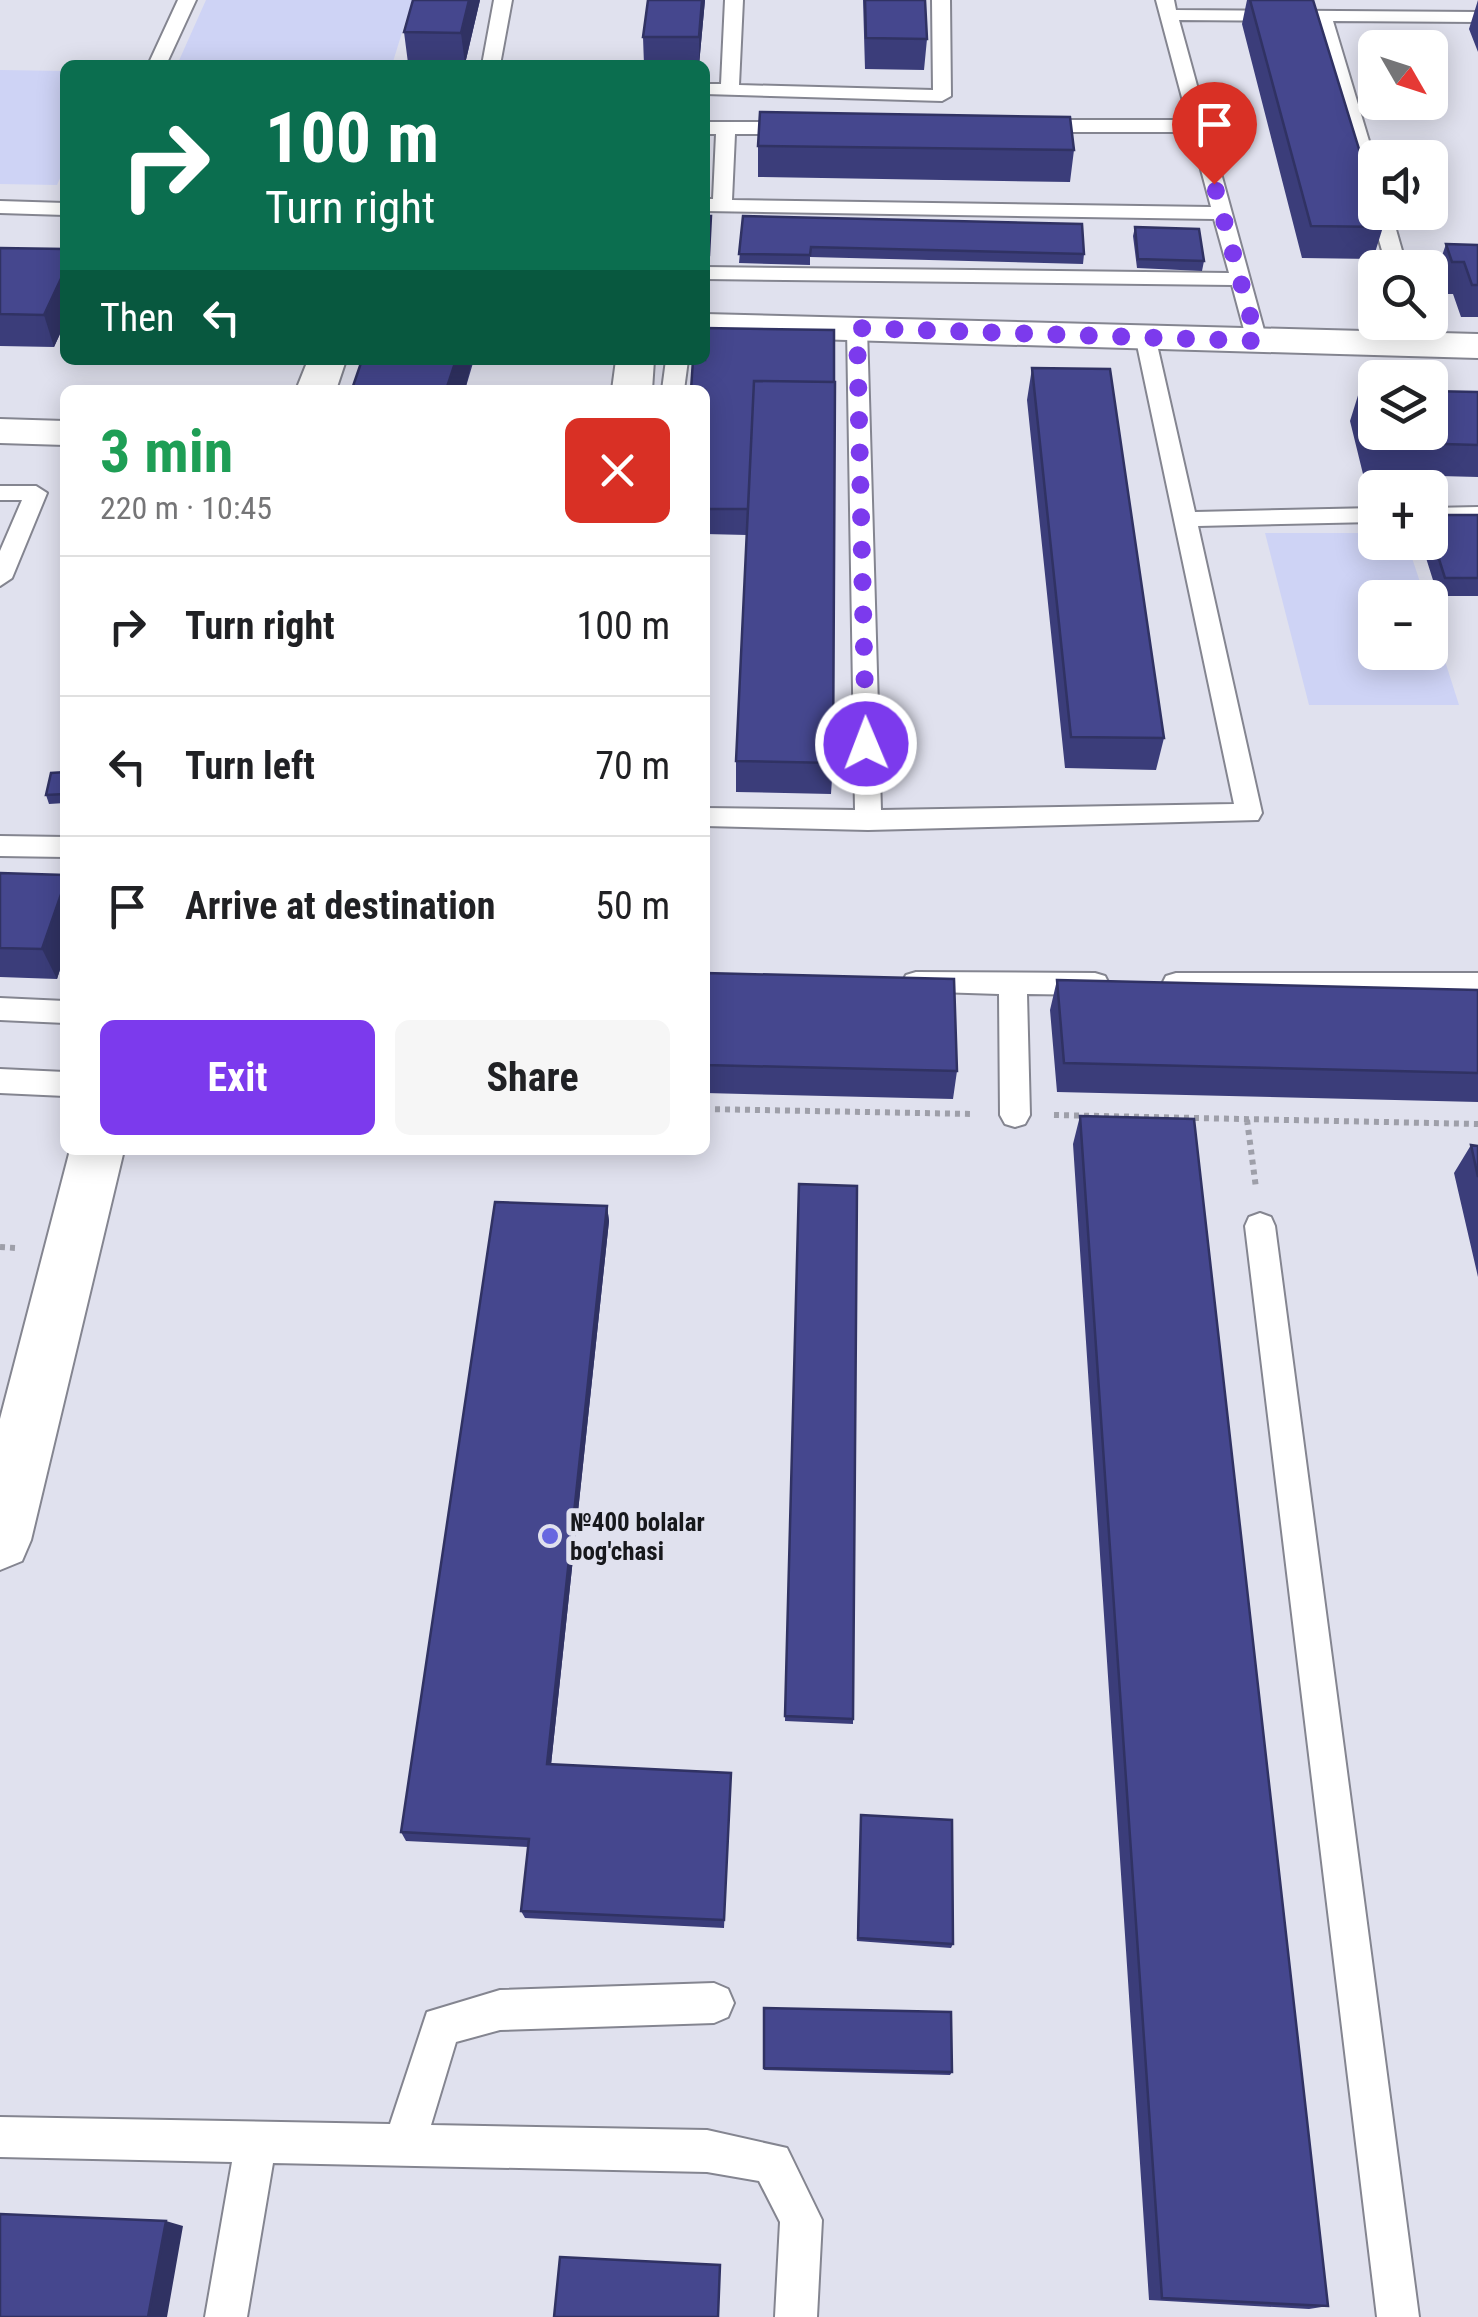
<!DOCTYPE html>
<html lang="en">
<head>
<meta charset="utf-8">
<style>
  body { margin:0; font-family:"Roboto Condensed",sans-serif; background:#f6f6f6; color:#202124; height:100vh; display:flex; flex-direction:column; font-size:38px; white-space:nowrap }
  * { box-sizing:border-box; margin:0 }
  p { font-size:32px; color:#757577 }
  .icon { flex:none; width:55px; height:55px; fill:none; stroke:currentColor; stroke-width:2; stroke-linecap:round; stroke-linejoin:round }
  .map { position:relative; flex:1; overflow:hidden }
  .side { position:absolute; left:60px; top:385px; width:650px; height:770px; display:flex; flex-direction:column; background:#fff; border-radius:15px; box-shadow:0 5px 25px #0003 }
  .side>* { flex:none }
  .banner { position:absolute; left:60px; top:60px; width:650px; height:305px; border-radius:15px; box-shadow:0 5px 25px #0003; background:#0b6e4f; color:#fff; overflow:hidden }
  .needle { width:65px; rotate:129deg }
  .fabs { position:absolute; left:1358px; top:30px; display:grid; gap:20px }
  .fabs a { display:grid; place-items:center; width:90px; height:90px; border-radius:15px; background:#fff; box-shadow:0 5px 25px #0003; font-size:50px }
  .pin { position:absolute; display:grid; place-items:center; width:85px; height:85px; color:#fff; margin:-102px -42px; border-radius:50% 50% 50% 0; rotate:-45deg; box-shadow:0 0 10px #0007 }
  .pin .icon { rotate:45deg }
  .me { position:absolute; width:110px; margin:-55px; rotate:359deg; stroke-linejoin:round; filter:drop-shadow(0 0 8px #0008) }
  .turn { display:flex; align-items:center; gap:35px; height:210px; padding:0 40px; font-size:45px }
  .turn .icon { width:130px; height:130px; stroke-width:2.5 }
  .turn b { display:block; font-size:70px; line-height:85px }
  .then { display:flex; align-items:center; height:95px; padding:0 40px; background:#0003; gap:20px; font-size:38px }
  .round { display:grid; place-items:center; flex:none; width:105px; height:105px; border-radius:15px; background:#f6f6f6 }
  .summary { display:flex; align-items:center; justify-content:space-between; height:170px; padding:0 40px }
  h1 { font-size:60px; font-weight:700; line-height:75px; color:#1e9e55 }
  .primary-button { display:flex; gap:20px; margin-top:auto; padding:20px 40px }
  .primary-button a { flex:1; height:115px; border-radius:15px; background:#7c3aed; color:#fff; font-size:40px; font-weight:700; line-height:115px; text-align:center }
  .primary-button a+a { background:#f6f6f6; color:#202124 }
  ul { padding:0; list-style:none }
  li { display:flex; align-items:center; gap:30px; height:140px; padding:0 40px; border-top:2px solid #e0e0e0 }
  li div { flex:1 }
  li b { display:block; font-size:38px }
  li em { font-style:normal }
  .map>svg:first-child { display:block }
  .green { fill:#ced3f5 }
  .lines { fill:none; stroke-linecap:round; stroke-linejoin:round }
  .lane-casing { stroke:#848590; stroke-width:4 }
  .street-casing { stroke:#848590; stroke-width:4 }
  .path { stroke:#9e9fa9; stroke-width:6; stroke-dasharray:5 5; stroke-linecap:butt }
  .lane { fill:#fff; fill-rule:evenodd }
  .street { fill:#fff; fill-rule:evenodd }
  .wall { fill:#3b3d7a }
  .shaded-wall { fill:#303263 }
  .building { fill:#45478e; stroke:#303263; stroke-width:2.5 }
  .route { stroke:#7c3aed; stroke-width:18; stroke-dasharray:0 32.4 }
  .poi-dot { fill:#6767e0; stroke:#e0e1ee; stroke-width:4 }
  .labels { text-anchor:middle; stroke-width:10; stroke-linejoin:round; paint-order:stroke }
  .poi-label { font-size:25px; font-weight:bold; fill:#17181c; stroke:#e0e1ee; text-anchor:start }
</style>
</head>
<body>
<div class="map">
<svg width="1478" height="2317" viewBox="0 0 1478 2317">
  <rect width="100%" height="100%" fill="#e0e1ee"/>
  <path class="green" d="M206 0H412L392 65H177Z
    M0 70 65 71V167L57 185 0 184Z
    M1265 533H1375V542L1407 543 1425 597 1375 598V652H1430V614L1459 705H1309Z"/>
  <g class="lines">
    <defs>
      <path id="lane" d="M178 0H196L166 65H148Z
        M494 0H512L500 65H482Z
        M725 0H743L739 85 933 90 932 0H950L951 96 942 101 705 94V84H721Z
        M1156 0H1174L1176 10 1478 12V22L1333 21 1375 161V199L1365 193 1316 21 1179 20 1267 341 1264 345 1257 347 1247 341 1232 285 705 279V267L1229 273 1214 219 705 211V199H713L716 134H705V122H797L806 128 797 134H735L732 200 1211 207 1191 132H1033L1024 126 1033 120H1188Z
        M0 201 65 203V215L0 213Z
        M1375 208V212H1391L1407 268H1387L1371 212Z
        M857 322 867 328 881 810 1234 804 1136 340 1146 334 1156 340 1195 512 1375 508V522L1198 526 1262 813 1258 820 868 830 705 826V808L855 810 847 328Z
        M1403 322H1423L1429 344 1426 348H1412Z
        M666 360H688L684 390H662Z
        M0 486H36L47 493 12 578 0 586V551L22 500H0Z
        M1478 507V521L1430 522V508Z
        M0 836 65 837V857L0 856Z
        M916 972 1095 973 1105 976 1109 984 1105 992 1095 995 1027 994 1030 1115 1025 1124 1015 1127 1005 1124 1000 1115 999 994 906 991 902 983 906 975Z
        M1176 973H1478V995H1176L1166 992 1162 984 1166 976Z
        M0 998 65 1001V1023L0 1020Z
        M0 1069 65 1072V1096L0 1093Z
        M1260 1213 1271 1217 1275 1226 1419 2317H1377L1245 1226 1249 1217Z
        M714 1983 728 1989 734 2003 728 2017 714 2023 500 2030 456 2042 431 2125 707 2130 787 2148 822 2220 817 2317H775L780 2222 759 2181 707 2172 273 2163 247 2317H205L232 2162 0 2157V2117L390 2124 427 2012 500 1990Z"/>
      <path id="street" d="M705 314 1478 334V358L705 336Z
        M308 360H346L336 390H296Z
        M616 360H654L652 390H612Z
        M0 419 65 421V445L0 443Z
        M70 1150H124L31 1540 22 1561 0 1570V1419Z"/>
    </defs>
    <use href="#lane" class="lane-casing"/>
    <use href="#street" class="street-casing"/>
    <path class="path" d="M705 1109 972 1114
      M1054 1115 1478 1124
      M1247 1120 1256 1188
      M0 1247 16 1248"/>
    <use href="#lane" class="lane"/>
    <use href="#street" class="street"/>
  </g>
  <path class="wall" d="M480 0 465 64 408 63 404 32Z
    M648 0H705L699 65H644L643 37Z
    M863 0H925L927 39 924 70 865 69Z
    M1247 0H1313L1383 227 1373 259 1302 258 1242 24Z
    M1478 0V52L1469 29Z
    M758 146 1074 150 1070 182 758 177Z
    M705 216 711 225 709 264H705Z
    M743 216 1084 254 1083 264 810 257V265L739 263Z
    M1135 227 1204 261 1202 271 1137 268 1133 236Z
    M1446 244 1478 245V317H1461L1453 294H1441L1435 276Z
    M0 248 65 249V323L54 347 0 346Z
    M705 360 833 763 831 794 736 792V761L747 535 705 534Z
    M473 363 465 390H353V386Z
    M1032 368 1164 738 1156 770 1065 768 1027 400Z
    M1360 389 1478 392V477L1363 474 1350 421Z
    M1430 515H1478V596H1438L1421 542H1430Z
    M65 772V803L49 804 46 795Z
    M0 873 65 875V954L57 979 0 977Z
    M705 973 957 1071 953 1099 705 1093Z
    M1057 980 1478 990V1102L1057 1092 1050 1010Z
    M1080 1116 1328 2306 1309 2309 1149 2300 1073 1144Z
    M1471 1145 1478 1146V1277L1454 1173Z
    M799 1184 853 1719V1724L785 1721Z
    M607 1206 609 1221 551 1765 731 1773 724 1928 525 1918 521 1911 528 1847 406 1841 401 1832Z
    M861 1815 953 1944 951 1948 857 1941Z
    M764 2008 952 2072 950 2075 764 2070Z"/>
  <path class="shaded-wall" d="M469 0H480L465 64 461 33Z
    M702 0H705L699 65V37Z
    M64 270 65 323 54 347 44 315Z
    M456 360H472L465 390H446Z
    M65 883V954L57 979 42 949Z
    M607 1206 609 1221 550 1774 547 1764Z
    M166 2221 183 2226 167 2317H148Z"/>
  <path class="building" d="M413 0H469L461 33 404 32Z
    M648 0H702L699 37H643Z
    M865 0H925L927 39 866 38Z
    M1250 0H1313L1375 201V212H1378L1383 227 1311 226Z
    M760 112 1070 117 1074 150 758 146Z
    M705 216H711L709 255H705Z
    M743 216 1082 224 1084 254 811 247 810 255 739 254Z
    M1135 227 1199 229 1204 261 1138 259Z
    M1446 244 1478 245V285H1472L1464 262H1452Z
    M0 248 65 249V270L44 315 0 314Z
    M705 328 834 330V382L754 381 748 509H705V390H691L693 360H705Z
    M362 360H456L446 390 353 386Z
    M1032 368 1110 369 1164 738 1071 737Z
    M754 381 835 382 833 763 736 761Z
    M1360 389 1375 390V432H1430V391L1478 392V445L1374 442Z
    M1430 515H1478V578H1445L1430 531Z
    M65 772V794L46 795 51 773Z
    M0 873 65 875V883L42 949 0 948Z
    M705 973 954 979 957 1071 705 1065Z
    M1057 980 1478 990V1073L1064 1063Z
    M1080 1116 1194 1119 1328 2306 1162 2298Z
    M1471 1145 1478 1146V1177Z
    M799 1184 857 1186 853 1719 785 1716Z
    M495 1202 607 1206 547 1764 731 1773 724 1920 521 1911 529 1839 401 1832Z
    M861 1815 952 1820 953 1944 858 1938Z
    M764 2008 951 2012 952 2072 764 2068Z
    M0 2214 166 2221 148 2317H0Z
    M560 2257 720 2265 718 2317H554Z"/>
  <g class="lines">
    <path class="route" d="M866 744 857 328 1257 341 1214 184"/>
  </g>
  <circle class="poi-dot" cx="550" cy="1536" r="10"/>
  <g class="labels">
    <g class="poi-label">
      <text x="570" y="1531">№400 bolalar<tspan x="570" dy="29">bog'chasi</tspan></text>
    </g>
  </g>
</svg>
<div class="fabs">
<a><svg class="needle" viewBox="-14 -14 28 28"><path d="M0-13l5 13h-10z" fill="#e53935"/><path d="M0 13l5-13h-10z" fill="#757577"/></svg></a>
<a><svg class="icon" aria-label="sound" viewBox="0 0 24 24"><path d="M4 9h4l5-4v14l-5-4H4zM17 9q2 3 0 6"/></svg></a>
<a><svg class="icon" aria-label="search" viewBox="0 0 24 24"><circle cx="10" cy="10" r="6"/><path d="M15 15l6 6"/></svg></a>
<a><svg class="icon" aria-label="layers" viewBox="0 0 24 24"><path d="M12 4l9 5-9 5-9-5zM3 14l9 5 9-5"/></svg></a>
<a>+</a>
<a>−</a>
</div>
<div class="pin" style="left:1214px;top:184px;background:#d93025"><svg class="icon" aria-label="arrive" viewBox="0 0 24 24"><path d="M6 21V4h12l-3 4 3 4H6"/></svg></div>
<svg class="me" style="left:866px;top:744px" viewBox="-20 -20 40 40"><circle r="17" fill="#7c3aed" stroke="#fff" stroke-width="3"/><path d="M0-11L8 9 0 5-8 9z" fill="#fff"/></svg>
<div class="banner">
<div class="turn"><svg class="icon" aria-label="right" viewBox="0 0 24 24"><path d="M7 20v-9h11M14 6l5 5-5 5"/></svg><div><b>100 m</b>Turn right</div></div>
<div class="then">Then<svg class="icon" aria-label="left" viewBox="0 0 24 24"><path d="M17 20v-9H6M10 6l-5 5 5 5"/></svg></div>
</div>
<section class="side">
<div class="summary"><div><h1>3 min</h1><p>220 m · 10:45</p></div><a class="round" style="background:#d93025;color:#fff"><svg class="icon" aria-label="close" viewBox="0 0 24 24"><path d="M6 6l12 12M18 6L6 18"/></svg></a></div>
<ul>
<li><svg class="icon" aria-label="right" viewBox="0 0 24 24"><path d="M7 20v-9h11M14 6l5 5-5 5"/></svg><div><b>Turn right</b></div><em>100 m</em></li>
<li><svg class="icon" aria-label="left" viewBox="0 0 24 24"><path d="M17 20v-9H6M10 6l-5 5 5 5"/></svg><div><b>Turn left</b></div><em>70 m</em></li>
<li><svg class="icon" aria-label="arrive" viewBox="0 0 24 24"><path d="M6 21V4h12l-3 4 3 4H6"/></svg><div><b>Arrive at destination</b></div><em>50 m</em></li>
</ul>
<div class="primary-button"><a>Exit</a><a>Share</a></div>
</section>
</div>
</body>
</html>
